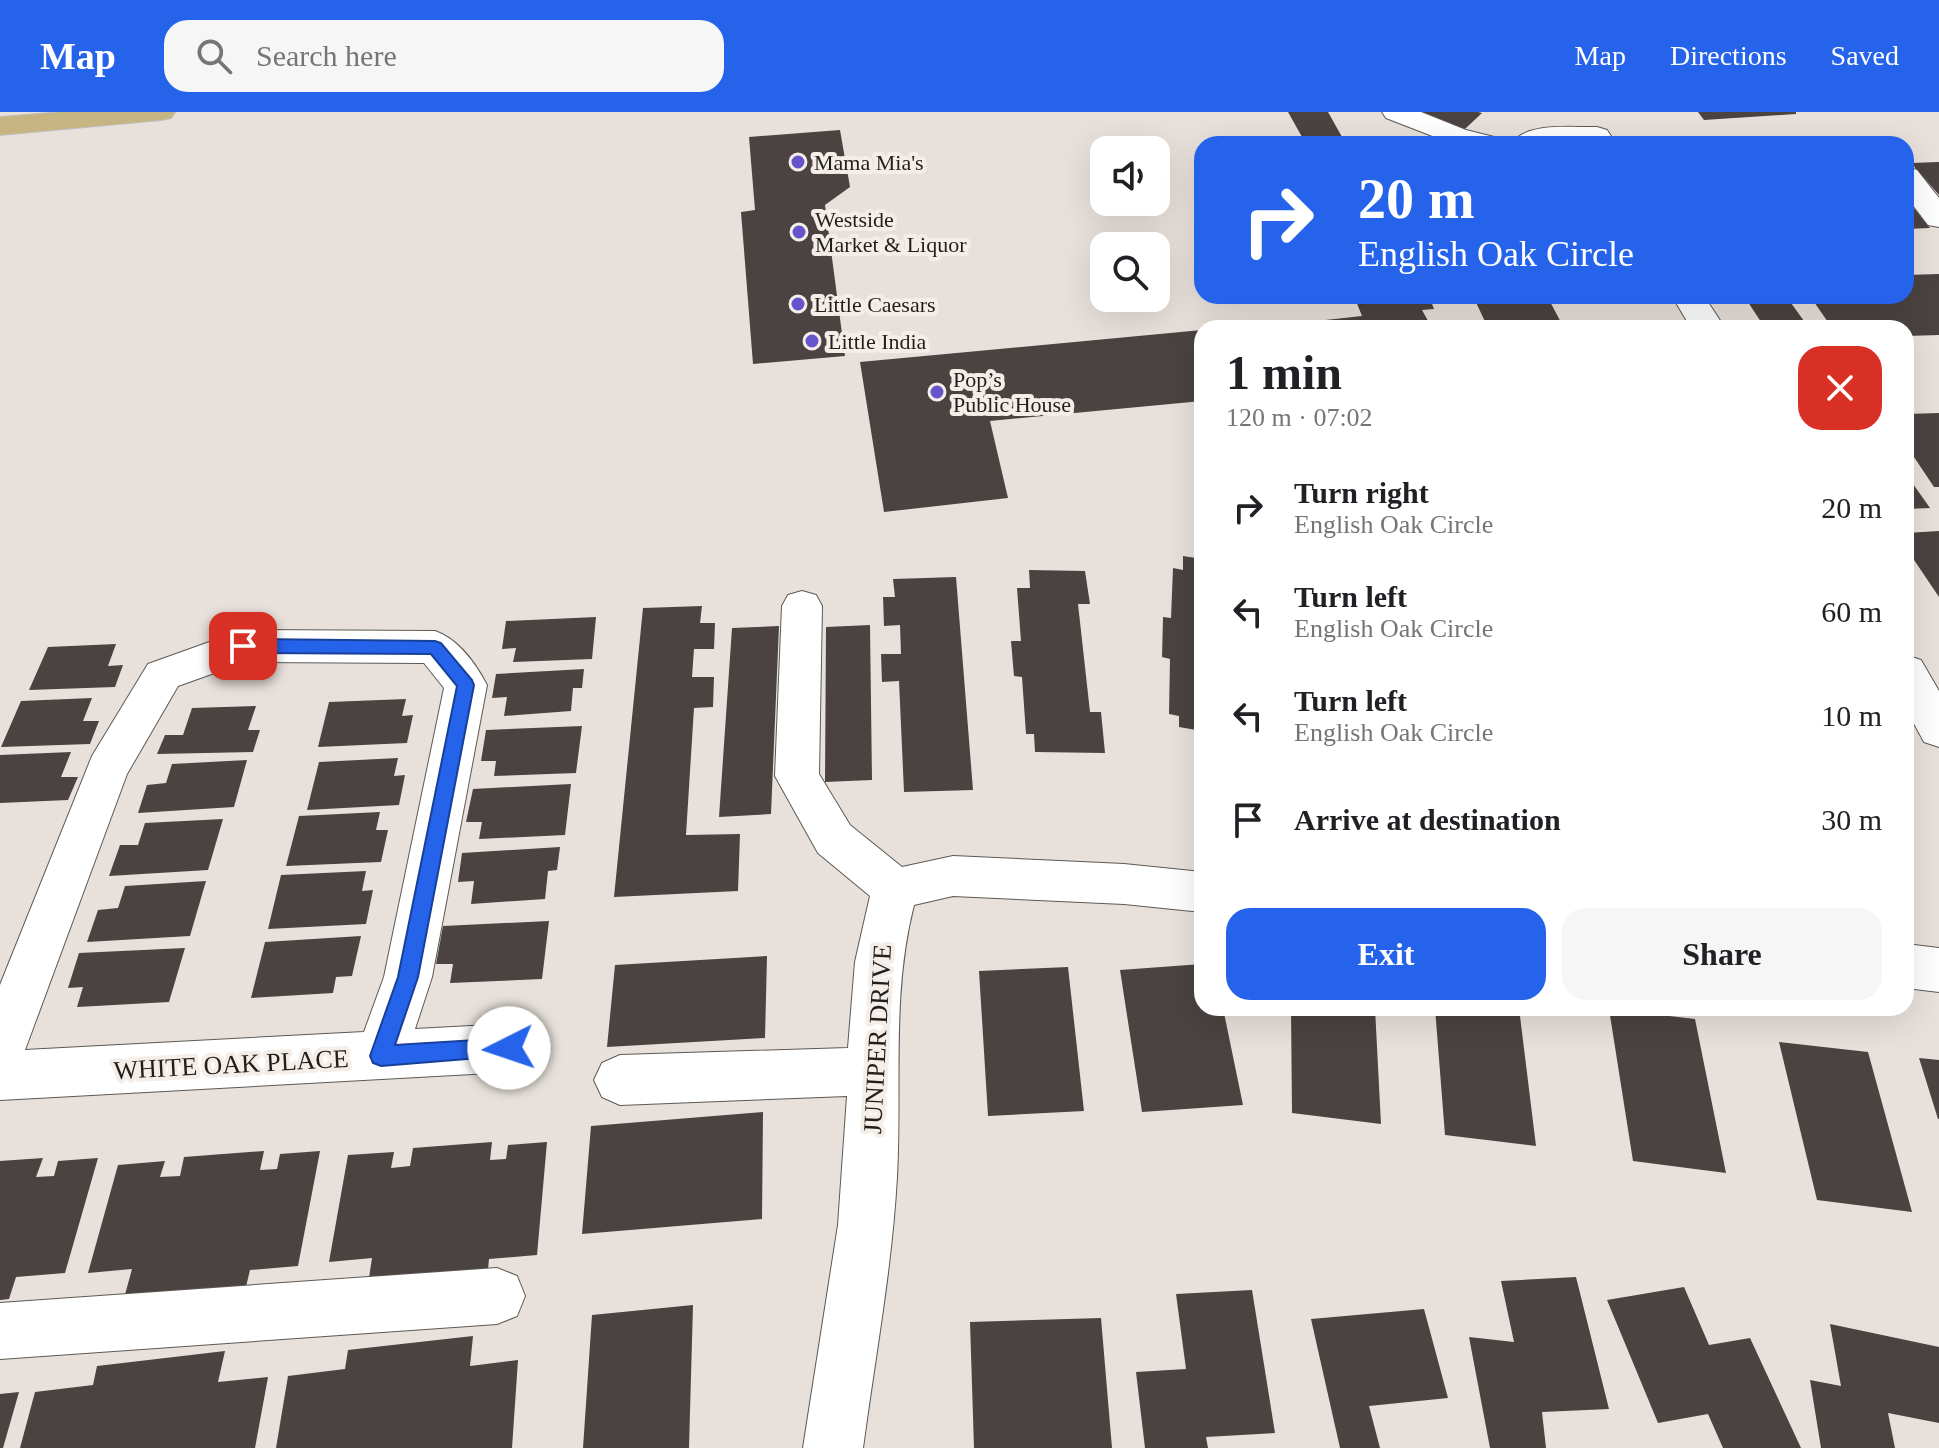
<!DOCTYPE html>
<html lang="en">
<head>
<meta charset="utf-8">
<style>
  body { margin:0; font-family:"Times New Roman",serif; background:#f6f6f6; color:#202124; height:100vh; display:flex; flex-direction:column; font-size:30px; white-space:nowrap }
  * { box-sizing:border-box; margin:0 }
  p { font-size:26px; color:#757577 }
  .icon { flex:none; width:44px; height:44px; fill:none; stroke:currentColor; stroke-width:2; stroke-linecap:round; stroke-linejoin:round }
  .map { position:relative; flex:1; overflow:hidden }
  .details { position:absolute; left:1194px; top:208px; width:720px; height:696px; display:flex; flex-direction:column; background:#fff; border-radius:24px; box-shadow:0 8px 32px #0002 }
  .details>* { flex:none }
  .top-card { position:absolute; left:1194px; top:24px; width:720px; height:168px; border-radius:24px; box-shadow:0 8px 32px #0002; background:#2563eb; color:#fff; overflow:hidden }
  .tools { position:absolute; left:1090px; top:24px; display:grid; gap:16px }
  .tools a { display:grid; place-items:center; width:80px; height:80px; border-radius:16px; background:#fff; box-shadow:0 8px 32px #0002; font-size:40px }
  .pin { position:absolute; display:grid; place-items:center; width:68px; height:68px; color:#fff; margin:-34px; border-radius:16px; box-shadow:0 4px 12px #0006 }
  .me { position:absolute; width:88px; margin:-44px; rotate:266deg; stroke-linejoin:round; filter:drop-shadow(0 0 6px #0008) }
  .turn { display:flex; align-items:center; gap:28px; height:168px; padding:0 32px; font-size:36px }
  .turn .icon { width:104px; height:104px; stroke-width:2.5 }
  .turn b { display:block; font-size:56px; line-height:68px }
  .round { display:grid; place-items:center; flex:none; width:84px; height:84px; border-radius:24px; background:#f6f6f6 }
  .headline { display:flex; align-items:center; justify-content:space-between; height:136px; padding:0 32px }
  h1 { font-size:48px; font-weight:800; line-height:60px }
  .action { display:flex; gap:16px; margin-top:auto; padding:16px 32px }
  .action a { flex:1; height:92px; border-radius:24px; background:#2563eb; color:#fff; font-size:32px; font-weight:800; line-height:92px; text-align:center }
  .action a+a { background:#f6f6f6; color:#202124 }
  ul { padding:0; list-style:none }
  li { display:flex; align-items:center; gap:24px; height:104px; padding:0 32px }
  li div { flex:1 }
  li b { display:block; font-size:30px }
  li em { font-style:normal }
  header { display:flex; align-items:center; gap:48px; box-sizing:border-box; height:112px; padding:0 40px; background:#2563eb; color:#fff }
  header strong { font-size:38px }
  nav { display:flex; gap:44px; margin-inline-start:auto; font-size:28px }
  .search { width:560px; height:72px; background:#f6f6f6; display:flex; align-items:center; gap:20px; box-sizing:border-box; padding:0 28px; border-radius:24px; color:#757577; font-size:30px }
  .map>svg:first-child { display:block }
  .building { fill:#4a4341 }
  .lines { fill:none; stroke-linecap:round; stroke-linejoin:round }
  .minor-casing { stroke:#5e5853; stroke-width:2 }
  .major-casing { stroke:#c1c0c0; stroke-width:2 }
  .minor { fill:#fff; fill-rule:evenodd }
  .major { fill:#c6b583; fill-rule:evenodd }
  .route { fill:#2563eb; stroke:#184099; stroke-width:2 }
  .poi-dot { fill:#6654cd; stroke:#f5eee8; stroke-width:3 }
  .labels { text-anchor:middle; stroke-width:8; stroke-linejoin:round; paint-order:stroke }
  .far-poi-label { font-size:22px; fill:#211f1d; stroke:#f5eee8; text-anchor:start }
  .street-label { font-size:26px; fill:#211f1d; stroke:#f5eee8 }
</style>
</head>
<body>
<header>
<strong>Map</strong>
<div class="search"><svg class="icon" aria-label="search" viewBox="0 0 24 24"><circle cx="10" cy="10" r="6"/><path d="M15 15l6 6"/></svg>Search here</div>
<nav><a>Map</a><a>Directions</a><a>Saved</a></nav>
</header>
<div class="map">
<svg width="1939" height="1336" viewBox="0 0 1939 1336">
  <rect width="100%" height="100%" fill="#e8e1db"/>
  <path class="building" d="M1288 0H1328L1346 32H1306Z
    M1410 0H1478L1482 1 1452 29Z
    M1698 0H1796V2L1704 8Z
    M840 18 850 75 825 93 845 244 753 252 741 100 755 98 749 25Z
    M1939 50V83L1911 51Z
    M1906 86 1930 116 1906 117Z
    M1939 162V223L1906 224V216H1832L1810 184H1906V163Z
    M1354 184H1429L1434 197 1422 198 1432 216H1252L1362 204Z
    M1473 184H1547L1564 216H1488Z
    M1744 184H1786L1809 216H1765Z
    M1202 218V289L990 309 1008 386 884 400 860 250Z
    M1939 301V375H1934L1906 333V302Z
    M1906 362 1930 396 1906 397Z
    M1939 419V485L1906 436V421Z
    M1183 444 1202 447V619L1179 615V604L1169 602 1170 547 1162 545 1163 505 1171 506 1173 456 1183 458Z
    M1029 458 1085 459 1090 492H1078L1090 600H1101L1105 641 1035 640 1034 622H1026L1022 565 1014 564 1011 529H1021L1017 476H1030Z
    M956 465 973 678 904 680 899 569 882 570 881 542H901L900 513 884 514 883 485H895L893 467Z
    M702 494 700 511H715L714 537H694L692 565H714L713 595 694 596 686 723 740 722 738 779 614 785 643 496Z
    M596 505 592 547 513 550 516 536 502 537 506 509Z
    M870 513 872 668 825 670 826 515Z
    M779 514 771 702 719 705 732 516Z
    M116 532 108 554 123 553 115 575 29 578 48 535Z
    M584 557 582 576H573L571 599 504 604 507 585 492 586 496 562Z
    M92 586 83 609H99L90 632 1 635 21 589Z
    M406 587 402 604 413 603 407 631 318 635 329 590Z
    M256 594 248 618H260L253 640 157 642 165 623H183L192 596Z
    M582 614 576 661 494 664 496 649H481L486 618Z
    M71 640 61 665H78L68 688 0 691V643Z
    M398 646 394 664 405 663 399 693 307 698 319 650Z
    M247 648 234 695 138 701 147 673 166 671 172 652Z
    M571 672 565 723 479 727 482 710H466L473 677Z
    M380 700 376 718H388L381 750 286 754 299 704Z
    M223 707 208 758 109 764 120 733H138L145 711Z
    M560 735 557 758 548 759 545 787 471 792 474 769 458 770 462 741Z
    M366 759 362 779 373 778 366 812 268 817 281 763Z
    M206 769 190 824 87 830 98 798 118 796 125 774Z
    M549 809 542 867 450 871 453 852H436L443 814Z
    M361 824 352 864 336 865 333 881 251 886 265 830Z
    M185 836 169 890 77 895 83 875 68 876 79 841Z
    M767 844 765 926 607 935 615 853Z
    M1202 852V896H1223L1243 993 1142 1000 1120 858Z
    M1068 855 1084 999 988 1004 979 859Z
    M1291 896H1375L1381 1012 1292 1001Z
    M1435 896H1519L1536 1034 1445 1023Z
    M1609 897 1695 907 1726 1061 1633 1049Z
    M1779 930 1868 940 1912 1100 1817 1088Z
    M1919 946 1939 948V1007H1938Z
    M763 1000 762 1107 582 1122 591 1014Z
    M492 1030 490 1048 506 1047 508 1033 547 1030 537 1143 489 1147 487 1169 367 1179 372 1146 329 1150 348 1043 394 1040 391 1056 410 1054 413 1036Z
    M264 1039 260 1058 277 1057 280 1042 320 1039 298 1154 250 1158 245 1179 123 1190 132 1157 88 1161 118 1053 165 1049 160 1065 180 1064 184 1045Z
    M43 1046 36 1065 54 1064 58 1049 98 1046 65 1161 16 1165 9 1187 0 1188V1049Z
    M1576 1165 1609 1297 1542 1300 1546 1336H1490L1469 1225 1514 1230 1501 1169Z
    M1684 1175 1709 1233 1750 1226 1801 1336H1723L1708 1302 1658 1311 1607 1188Z
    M1252 1178 1275 1321 1206 1325 1208 1336H1145L1136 1260 1186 1257 1176 1182Z
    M693 1193 689 1336H583L592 1203Z
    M1424 1197 1448 1286 1369 1294 1380 1336H1340L1311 1207Z
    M1101 1206 1112 1336H974L970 1210Z
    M1830 1212 1939 1235V1311L1888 1301 1895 1336H1821L1810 1268 1841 1274Z
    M473 1224 470 1254 518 1248 512 1336H276L288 1264 345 1257 348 1238Z
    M225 1239 218 1270 268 1265 255 1336H20L35 1280 93 1273 97 1254Z
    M19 1280 3 1336H0V1282Z"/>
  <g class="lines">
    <defs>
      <path id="minor" d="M1382 0H1421L1466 18 1498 26 1503 32H1453L1386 6Z
        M1597 15 1607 18 1611 24 1607 30 1511 32C1527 9 1572 16 1597 15Z
        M1906 55 1917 58 1939 86V115L1928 113 1906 84Z
        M1672 184H1704L1725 216H1691Z
        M802 479 816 483 822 494 819 662 850 713 902 755 953 744 1124 752 1202 760V800L1124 792 953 784 914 793C891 882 902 974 897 1065 892 1156 875 1246 863 1336H803L838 1113 847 984 620 993 602 985 594 968 602 951 620 943 848 936 855 850 870 784 818 741 775 664 782 494 788 483Z
        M243 518 435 519C458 527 476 552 487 573L432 865 415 917 509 912 527 919 534 936 527 953 509 960 0 988V873L92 644 148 552ZM245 550 424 551 444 576 384 865 364 920 25 938 127 662 178 574Z
        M1906 543 1921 548 1939 579V635L1924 630 1906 597Z
        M1906 832 1939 836V880L1906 876Z
        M497 1156 517 1164 525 1184 517 1204 497 1212 0 1247V1191Z"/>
      <path id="major" d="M63 0H175L171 6 161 8 0 23V5Z"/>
    </defs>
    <use href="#minor" class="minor-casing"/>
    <use href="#major" class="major-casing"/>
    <use href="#minor" class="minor"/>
    <use href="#major" class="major"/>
  </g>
  <path class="route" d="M243 527 435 529 441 531 472 568 474 573 418 865 395 933 509 926 517 929 520 936 517 943 381 954 373 951 370 944 398 865 457 574 431 542 243 541 235 534Z"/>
  <g class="poi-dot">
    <circle cx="798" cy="50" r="8"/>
    <circle cx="799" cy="120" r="8"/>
    <circle cx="798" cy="192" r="8"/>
    <circle cx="812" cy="229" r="8"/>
    <circle cx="937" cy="280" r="8"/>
  </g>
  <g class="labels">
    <g class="far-poi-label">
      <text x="814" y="58">Mama Mia's</text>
      <text x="815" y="115">Westside<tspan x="815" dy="25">Market &amp; Liquor</tspan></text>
      <text x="814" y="200">Little Caesars</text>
      <text x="828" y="237">Little India</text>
      <text x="953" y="275">Pop’s<tspan x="953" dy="25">Public House</tspan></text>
    </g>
    <g class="street-label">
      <text transform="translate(877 927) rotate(-87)" y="9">JUNIPER DRIVE</text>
      <text transform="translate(231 952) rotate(-3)" y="9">WHITE OAK PLACE</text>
    </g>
  </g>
</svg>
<div class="tools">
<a><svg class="icon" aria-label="sound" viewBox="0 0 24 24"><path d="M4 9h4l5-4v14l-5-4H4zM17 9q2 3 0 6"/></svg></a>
<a><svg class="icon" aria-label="search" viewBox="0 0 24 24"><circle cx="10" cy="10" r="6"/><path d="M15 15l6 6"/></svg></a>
</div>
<div class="pin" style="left:243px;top:534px;background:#d93025"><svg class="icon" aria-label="arrive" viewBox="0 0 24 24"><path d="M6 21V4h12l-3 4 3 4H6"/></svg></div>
<svg class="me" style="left:509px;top:936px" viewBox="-20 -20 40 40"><circle r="19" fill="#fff"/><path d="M0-13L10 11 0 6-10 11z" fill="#2563eb"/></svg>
<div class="top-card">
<div class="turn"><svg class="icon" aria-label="right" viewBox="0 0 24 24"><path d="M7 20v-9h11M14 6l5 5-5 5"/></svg><div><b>20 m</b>English Oak Circle</div></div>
</div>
<section class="details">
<div class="headline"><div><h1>1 min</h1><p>120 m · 07:02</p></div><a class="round" style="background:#d93025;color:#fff"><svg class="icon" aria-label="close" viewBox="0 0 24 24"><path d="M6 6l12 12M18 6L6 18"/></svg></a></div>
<ul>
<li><svg class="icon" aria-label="right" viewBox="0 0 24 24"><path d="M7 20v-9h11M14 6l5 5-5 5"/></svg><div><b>Turn right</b><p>English Oak Circle</p></div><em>20 m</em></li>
<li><svg class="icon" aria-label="left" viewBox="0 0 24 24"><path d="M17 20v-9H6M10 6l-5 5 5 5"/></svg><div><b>Turn left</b><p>English Oak Circle</p></div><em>60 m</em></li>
<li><svg class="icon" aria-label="left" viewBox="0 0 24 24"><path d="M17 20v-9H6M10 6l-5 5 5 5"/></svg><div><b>Turn left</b><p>English Oak Circle</p></div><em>10 m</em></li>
<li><svg class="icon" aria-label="arrive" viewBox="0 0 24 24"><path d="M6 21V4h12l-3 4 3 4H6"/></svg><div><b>Arrive at destination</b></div><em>30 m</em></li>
</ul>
<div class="action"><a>Exit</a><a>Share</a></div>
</section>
</div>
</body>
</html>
